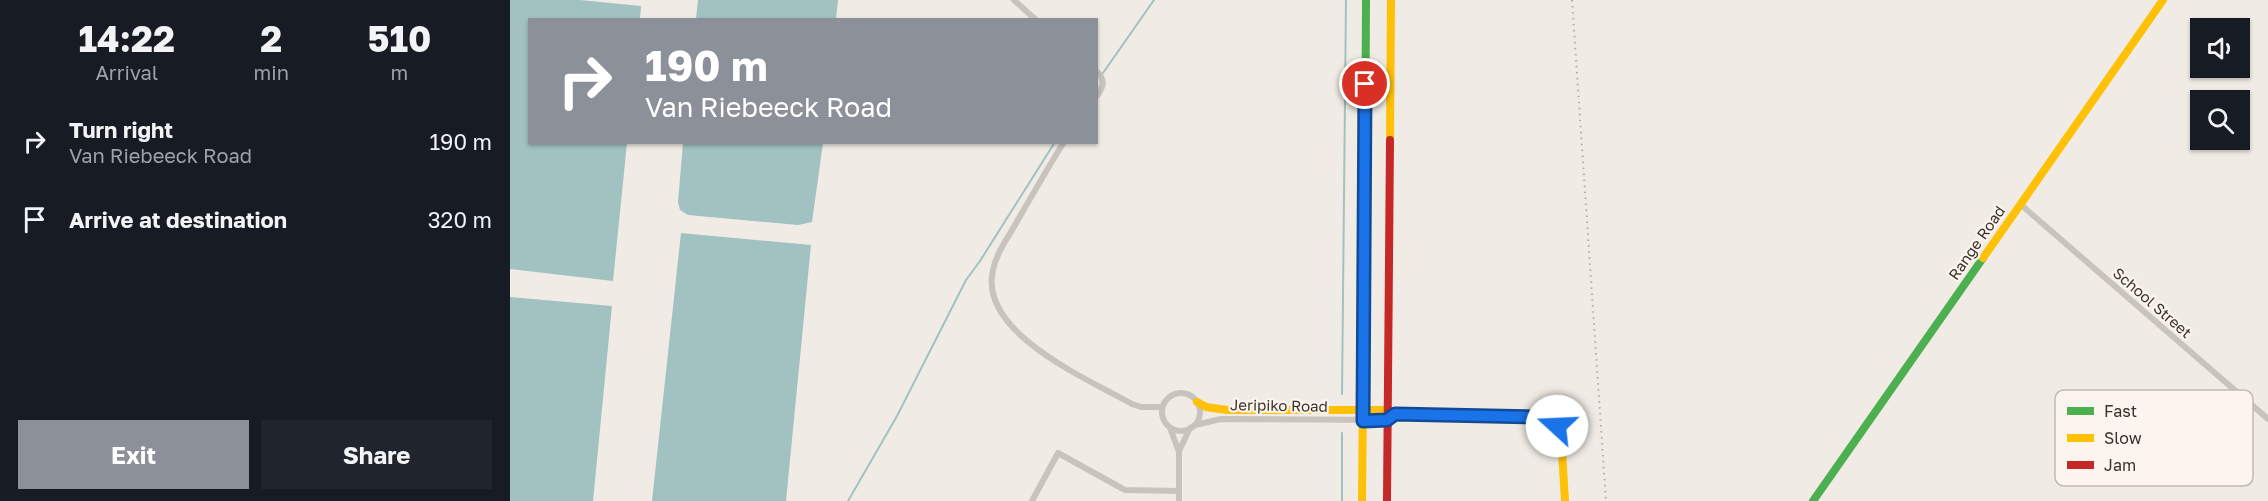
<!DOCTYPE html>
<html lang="en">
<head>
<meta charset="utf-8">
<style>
  body { margin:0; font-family:"Golos Text",sans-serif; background:#20242c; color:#f1f3f6; height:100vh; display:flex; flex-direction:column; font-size:22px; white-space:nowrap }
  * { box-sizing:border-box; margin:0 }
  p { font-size:20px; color:#9ea1a6 }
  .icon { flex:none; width:33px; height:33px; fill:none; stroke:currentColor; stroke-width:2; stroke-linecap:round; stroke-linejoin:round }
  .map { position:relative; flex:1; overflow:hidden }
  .panel { display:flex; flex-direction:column; background:#171b24; width:510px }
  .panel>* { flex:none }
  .hud { position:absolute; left:18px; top:18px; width:570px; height:126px; border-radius:0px; box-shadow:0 2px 4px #0004; background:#8c9099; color:#fff; overflow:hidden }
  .controls { position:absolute; left:1680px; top:18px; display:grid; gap:12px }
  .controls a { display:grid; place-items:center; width:60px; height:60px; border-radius:0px; background:#171b24; box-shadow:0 2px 4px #0004; font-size:30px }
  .pin { position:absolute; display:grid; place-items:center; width:51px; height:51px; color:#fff; margin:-26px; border:3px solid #fff; border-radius:50%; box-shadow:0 2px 6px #0007 }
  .me { position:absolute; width:66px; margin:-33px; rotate:290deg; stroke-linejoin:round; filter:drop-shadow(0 0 4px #0008) }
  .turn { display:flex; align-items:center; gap:21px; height:126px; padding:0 18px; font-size:27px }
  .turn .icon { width:78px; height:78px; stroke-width:2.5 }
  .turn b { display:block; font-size:42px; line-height:51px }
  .eta { display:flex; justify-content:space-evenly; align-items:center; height:102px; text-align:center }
  .eta b { font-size:36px; font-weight:700; line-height:42px }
  .primary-button { display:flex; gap:12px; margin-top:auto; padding:12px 18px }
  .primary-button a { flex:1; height:69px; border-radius:0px; background:#8c9099; color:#fff; font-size:24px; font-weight:700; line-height:69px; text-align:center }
  .primary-button a+a { background:#20242c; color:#f1f3f6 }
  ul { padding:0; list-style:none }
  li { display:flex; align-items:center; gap:18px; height:78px; padding:0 18px }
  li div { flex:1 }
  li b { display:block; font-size:22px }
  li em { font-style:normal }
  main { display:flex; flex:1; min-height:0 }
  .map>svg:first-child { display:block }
  .water { fill:#a1c2c1 }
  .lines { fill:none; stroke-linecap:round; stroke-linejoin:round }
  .stream { stroke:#a1c2c1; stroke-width:2 }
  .street { stroke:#c9c3be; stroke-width:6 }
  .fast { stroke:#4caf50; stroke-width:8 }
  .slow { stroke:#ffc107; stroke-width:8 }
  .jam { stroke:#c62828; stroke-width:8 }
  .rail { stroke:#b1aca8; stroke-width:2; stroke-dasharray:1.5 4.5; stroke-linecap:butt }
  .route-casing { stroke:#114b97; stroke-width:15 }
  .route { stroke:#1a73e8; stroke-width:10 }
  .labels { text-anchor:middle; stroke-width:4.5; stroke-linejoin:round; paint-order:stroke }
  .street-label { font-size:15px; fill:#3b302b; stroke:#fbf5ee }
  .key { fill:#fbf5ee; stroke:#c1bab4; stroke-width:1.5 }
  .key-label { font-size:16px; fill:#3b302b }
</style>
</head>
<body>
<main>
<section class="panel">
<div class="eta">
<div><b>14:22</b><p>Arrival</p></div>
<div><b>2</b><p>min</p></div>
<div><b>510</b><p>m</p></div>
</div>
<ul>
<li><svg class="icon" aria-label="right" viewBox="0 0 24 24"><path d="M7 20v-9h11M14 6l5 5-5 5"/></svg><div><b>Turn right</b><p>Van Riebeeck Road</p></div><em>190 m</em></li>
<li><svg class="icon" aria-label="arrive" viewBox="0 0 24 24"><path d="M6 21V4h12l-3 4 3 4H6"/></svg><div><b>Arrive at destination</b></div><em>320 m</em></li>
</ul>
<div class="primary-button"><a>Exit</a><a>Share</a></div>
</section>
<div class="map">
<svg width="1758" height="501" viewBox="0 0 1758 501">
  <rect width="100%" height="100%" fill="#f0ebe5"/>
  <path class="water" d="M0 0H70L131 6 130 19 20 20V142L117 143 103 281 0 269Z
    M188 0H328L326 19H186Z
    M173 143H313L302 222 288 225 178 215 170 210 168 202Z
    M171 233 301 245 276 501H142Z
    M0 297 102 306 83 501H0Z"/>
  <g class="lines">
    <path class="stream" d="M593 73 644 0
      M832 394 836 0
      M338 501 387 416 456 280 470 261 545 142
      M832 501V433"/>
    <path class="street" d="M504 0 526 20
      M586 71C596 79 594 87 586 97
      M554 142C537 169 521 197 505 225 497 239 486 254 483 270 468 333 578 379 622 404L631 407H652
      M1510 204 1758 419
      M652 412a19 19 0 1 1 38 0a19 19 0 1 1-38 0Z
      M685 425 711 419 877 420 881 418
      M660 428 669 452V501
      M669 451 680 428
      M522 501 548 453 615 490 669 491"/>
    <path class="fast" d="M855 182 856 0
      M1303 501 1473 258"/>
    <path class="slow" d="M880 140 881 0
      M1473 258 1653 0
      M687 402 696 407 717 410H878L889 415 1031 417 1044 423 1051 434 1055 501
      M852 501 855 182"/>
    <path class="jam" d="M877 501 880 140"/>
    <path class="rail" d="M1062 0 1096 501"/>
  </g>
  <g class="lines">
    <defs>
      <path id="route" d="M855 84 853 421 877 420 885 414 1026 417 1036 418 1047 426"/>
    </defs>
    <use href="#route" class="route-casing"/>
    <use href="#route" class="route"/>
  </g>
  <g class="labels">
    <g class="street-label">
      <text transform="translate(1467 243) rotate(-55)" y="5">Range Road</text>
      <text transform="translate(1642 303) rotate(41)" y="5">School Street</text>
      <text transform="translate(769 406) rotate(1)" y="5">Jeripiko Road</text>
    </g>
  </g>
  <rect x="1545" y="390" width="198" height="96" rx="9" class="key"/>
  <rect x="1557" y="407" width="27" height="8" fill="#4caf50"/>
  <rect x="1557" y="434" width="27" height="8" fill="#ffc107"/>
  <rect x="1557" y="461" width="27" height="8" fill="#c62828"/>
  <g class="key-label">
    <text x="1594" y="417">Fast</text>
    <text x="1594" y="444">Slow</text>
    <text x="1594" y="471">Jam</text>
  </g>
</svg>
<div class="controls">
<a><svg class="icon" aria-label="sound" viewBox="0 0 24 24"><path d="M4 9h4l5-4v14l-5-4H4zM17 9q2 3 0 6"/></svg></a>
<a><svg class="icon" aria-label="search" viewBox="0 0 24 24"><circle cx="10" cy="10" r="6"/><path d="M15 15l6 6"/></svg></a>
</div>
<div class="pin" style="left:855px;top:84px;background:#d93025"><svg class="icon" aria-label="arrive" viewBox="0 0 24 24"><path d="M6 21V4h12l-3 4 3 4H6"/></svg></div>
<svg class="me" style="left:1047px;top:426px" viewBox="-20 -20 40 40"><circle r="19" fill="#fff"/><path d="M0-13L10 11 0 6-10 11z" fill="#1a73e8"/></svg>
<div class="hud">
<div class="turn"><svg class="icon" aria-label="right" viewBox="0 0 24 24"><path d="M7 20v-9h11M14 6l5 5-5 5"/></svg><div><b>190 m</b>Van Riebeeck Road</div></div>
</div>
</div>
</main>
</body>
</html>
